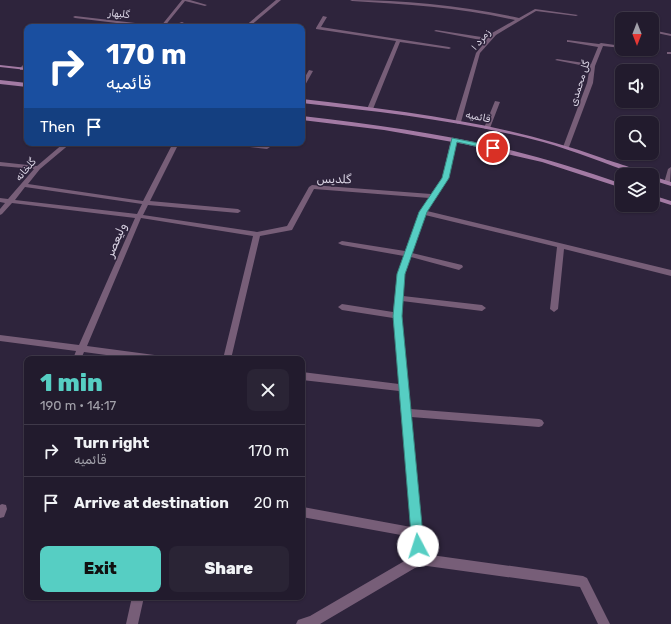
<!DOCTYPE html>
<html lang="en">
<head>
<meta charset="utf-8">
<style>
  body { margin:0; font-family:Rubik,"Noto Naskh Arabic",sans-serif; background:#2a2435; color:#f1f3f6; height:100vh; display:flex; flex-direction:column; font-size:15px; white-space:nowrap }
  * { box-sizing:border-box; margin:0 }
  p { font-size:13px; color:#a2a1aa }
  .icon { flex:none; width:22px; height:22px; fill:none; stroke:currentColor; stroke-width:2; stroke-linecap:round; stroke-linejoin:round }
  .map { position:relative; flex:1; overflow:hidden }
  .sheet { position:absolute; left:24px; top:356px; width:281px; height:244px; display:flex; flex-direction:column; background:#221b2d; border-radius:8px; box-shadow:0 1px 3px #0004,0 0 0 1px #3f3949 }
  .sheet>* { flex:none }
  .banner { position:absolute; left:24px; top:24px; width:281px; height:122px; border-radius:8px; box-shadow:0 1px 3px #0004,0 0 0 1px #3f3949; background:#1a4fa0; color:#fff; overflow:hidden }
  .needle { width:26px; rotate:180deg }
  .controls { position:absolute; left:615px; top:12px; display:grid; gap:8px }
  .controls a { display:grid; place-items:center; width:44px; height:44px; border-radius:8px; background:#221b2d; box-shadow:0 1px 3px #0004,0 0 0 1px #3f3949; font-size:20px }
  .pin { position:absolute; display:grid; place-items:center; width:34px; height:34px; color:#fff; margin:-17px; border:2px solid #fff; border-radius:50%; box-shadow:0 1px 4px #0007 }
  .me { position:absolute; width:44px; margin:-22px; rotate:355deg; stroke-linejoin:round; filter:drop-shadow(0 0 3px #0008) }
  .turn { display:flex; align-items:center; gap:14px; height:84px; padding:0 16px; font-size:18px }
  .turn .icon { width:52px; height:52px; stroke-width:2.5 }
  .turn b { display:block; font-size:28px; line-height:34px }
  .then { display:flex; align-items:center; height:38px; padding:0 16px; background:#0003; gap:8px; font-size:15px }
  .round { display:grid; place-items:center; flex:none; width:42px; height:42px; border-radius:8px; background:#2a2435 }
  .head { display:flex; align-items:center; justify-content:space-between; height:68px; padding:0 16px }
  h1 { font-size:24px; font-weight:800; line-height:30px; color:#56cec3 }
  .button { display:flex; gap:8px; margin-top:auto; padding:8px 16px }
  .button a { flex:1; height:46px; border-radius:8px; background:#56cec3; color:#111; font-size:16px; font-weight:800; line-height:46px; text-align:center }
  .button a+a { background:#2a2435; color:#f1f3f6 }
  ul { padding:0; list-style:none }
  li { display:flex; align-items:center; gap:12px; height:52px; padding:0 16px; border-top:1px solid #3f3949 }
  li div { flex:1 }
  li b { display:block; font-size:15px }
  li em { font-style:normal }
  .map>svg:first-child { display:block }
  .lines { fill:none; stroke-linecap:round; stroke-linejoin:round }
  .street { fill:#775e78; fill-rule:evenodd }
  .secondary { fill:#a37aa4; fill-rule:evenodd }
  .route { fill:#56cec3; stroke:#38867f }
  .labels { text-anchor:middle; stroke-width:3; stroke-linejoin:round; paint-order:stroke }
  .far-street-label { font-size:10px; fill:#dbd5e5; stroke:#2e243c }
  .street-label { font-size:12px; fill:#dbd5e5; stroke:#2e243c }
</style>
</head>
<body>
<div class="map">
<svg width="671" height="624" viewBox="0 0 671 624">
  <rect width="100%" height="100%" fill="#2e243c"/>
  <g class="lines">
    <path class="street" d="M182 0H190L207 5 205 6 185 1 164 27H150L75 18 73 17 75 16 161 26Z
      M276 0H281L249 27H244Z
      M350 0C406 0 463 6 519 18L535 9 578 15 576 16 536 11 496 35 480 53 461 122 458 124 455 122 476 53 486 41 434 31 436 30 488 38 492 33 515 20C462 8 407 4 352 1Z
      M323 16 327 17 321 27 449 47 451 48 449 49 400 42 373 109 368 110 367 109 396 41 316 29V28Z
      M182 22 184 23V24L174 27H168Z
      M652 30 671 34V36L652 32Z
      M567 40 599 44 601 43 622 46V48L603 46 595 66 593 83 569 147 566 149 563 147 587 83 590 67 555 60 557 59 591 64 598 47 569 42H567Z
      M667 52H671V54H667Z
      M25 63H27V67L24 70H20V68Z
      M309 70 313 71 304 87 302 88V82Z
      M495 101 500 102 490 128 485 129 484 128Z
      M454 138 457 140 448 178 427 211 671 270V276L564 249 558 309 554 312 550 309 557 247 425 215 412 253 462 265 463 267 459 270 411 257 405 274 403 296 482 305 486 308 482 311 402 301 401 316 410 409 539 419 542 420 544 423 542 426 539 427 411 417 424 554 583 576 587 578 610 624H598L580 587 420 565 320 624H296L298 620 310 616 413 556 412 537 302 517 303 507 411 527 399 391 302 380V372L399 384 393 318 342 310 338 307 342 304 393 312 397 274 404 256 342 245 338 243 342 241 405 251 420 212 429 198 314 189 292 230 260 236 231 359H223L253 236 141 218 87 346 162 356 165 357 166 359H136L84 352 81 359H73L76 351 0 341V335L79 345 135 218 12 203 2 214 0 215V209L5 203 0 202V198L8 199 34 169 0 166V162L37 166 64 143H71L40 169 28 184 143 201 173 143H179L150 201 238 209 241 211 238 213 148 205 143 215 257 232 287 226 309 187 312 185 431 194 442 178 451 140ZM25 187 142 204 137 214 15 200Z
      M231 143C241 143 262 142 270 147L267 149 234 145Z
      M671 167 670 183 669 184H665L664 183 668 169Z
      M2 504 6 505 7 509 4 517 0 518V505Z
      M132 597H144L138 624H126Z"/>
    <path class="secondary" d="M0 65 27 68V70L0 67Z
      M0 80 27 83V87L0 84Z
      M302 99C403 111 506 123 602 158 612 162 640 169 647 175H638C606 164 575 151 543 142 464 121 382 112 302 103Z
      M302 116C370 124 439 133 506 149 545 159 584 170 622 184V188L542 162 464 144 384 130 302 120Z
      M652 176 671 182V186L652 180Z
      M652 195 671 201V205L652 199Z"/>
  </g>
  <path class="route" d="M452 138 493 146 496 148 493 150 457 142 449 178 427 212 405 274 402 316 424 546 422 550 418 552 413 550 412 546 393 316 397 274 419 212 442 178Z"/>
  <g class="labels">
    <g class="far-street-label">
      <text transform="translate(119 13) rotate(6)" y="4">گلبهار</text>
      <text transform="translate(480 39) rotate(-50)" y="4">زمرد ۱</text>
      <text transform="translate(579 83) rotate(-73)" y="4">گل محمدی</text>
      <text transform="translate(478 116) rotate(11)" y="4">قائمیه</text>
      <text transform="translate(25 169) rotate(-49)" y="4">گلخانه</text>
    </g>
    <g class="street-label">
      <text transform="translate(334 179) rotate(1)" y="4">گلدیس</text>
      <text transform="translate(116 240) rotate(-67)" y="4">ولیعصر</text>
    </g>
  </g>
</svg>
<div class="controls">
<a><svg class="needle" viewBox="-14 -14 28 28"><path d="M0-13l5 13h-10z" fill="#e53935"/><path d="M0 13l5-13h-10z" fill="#a2a1aa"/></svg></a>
<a><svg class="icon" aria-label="sound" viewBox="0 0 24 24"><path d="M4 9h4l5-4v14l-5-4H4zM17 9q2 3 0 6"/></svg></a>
<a><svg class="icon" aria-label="search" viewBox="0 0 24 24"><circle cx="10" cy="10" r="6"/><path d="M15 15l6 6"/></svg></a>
<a><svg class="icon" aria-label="layers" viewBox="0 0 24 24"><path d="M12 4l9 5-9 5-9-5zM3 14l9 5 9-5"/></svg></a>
</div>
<div class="pin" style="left:493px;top:148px;background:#d93025"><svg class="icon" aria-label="arrive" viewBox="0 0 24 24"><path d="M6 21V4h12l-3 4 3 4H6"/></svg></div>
<svg class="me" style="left:418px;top:546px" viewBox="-20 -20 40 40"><circle r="19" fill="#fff"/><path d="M0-13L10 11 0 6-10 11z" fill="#56cec3"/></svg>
<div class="banner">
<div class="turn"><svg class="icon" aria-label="right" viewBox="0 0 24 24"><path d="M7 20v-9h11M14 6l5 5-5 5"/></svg><div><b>170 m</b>قائمیه</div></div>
<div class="then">Then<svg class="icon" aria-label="arrive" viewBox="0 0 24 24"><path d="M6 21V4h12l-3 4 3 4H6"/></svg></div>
</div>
<section class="sheet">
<div class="head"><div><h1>1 min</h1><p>190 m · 14:17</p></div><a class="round"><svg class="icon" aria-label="close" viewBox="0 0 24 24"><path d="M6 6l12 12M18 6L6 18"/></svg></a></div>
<ul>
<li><svg class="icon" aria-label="right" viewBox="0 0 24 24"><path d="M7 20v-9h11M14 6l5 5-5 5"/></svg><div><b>Turn right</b><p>قائمیه</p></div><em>170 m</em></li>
<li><svg class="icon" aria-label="arrive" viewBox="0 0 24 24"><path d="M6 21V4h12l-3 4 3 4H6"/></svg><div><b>Arrive at destination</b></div><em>20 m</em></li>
</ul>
<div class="button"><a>Exit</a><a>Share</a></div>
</section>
</div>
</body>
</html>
